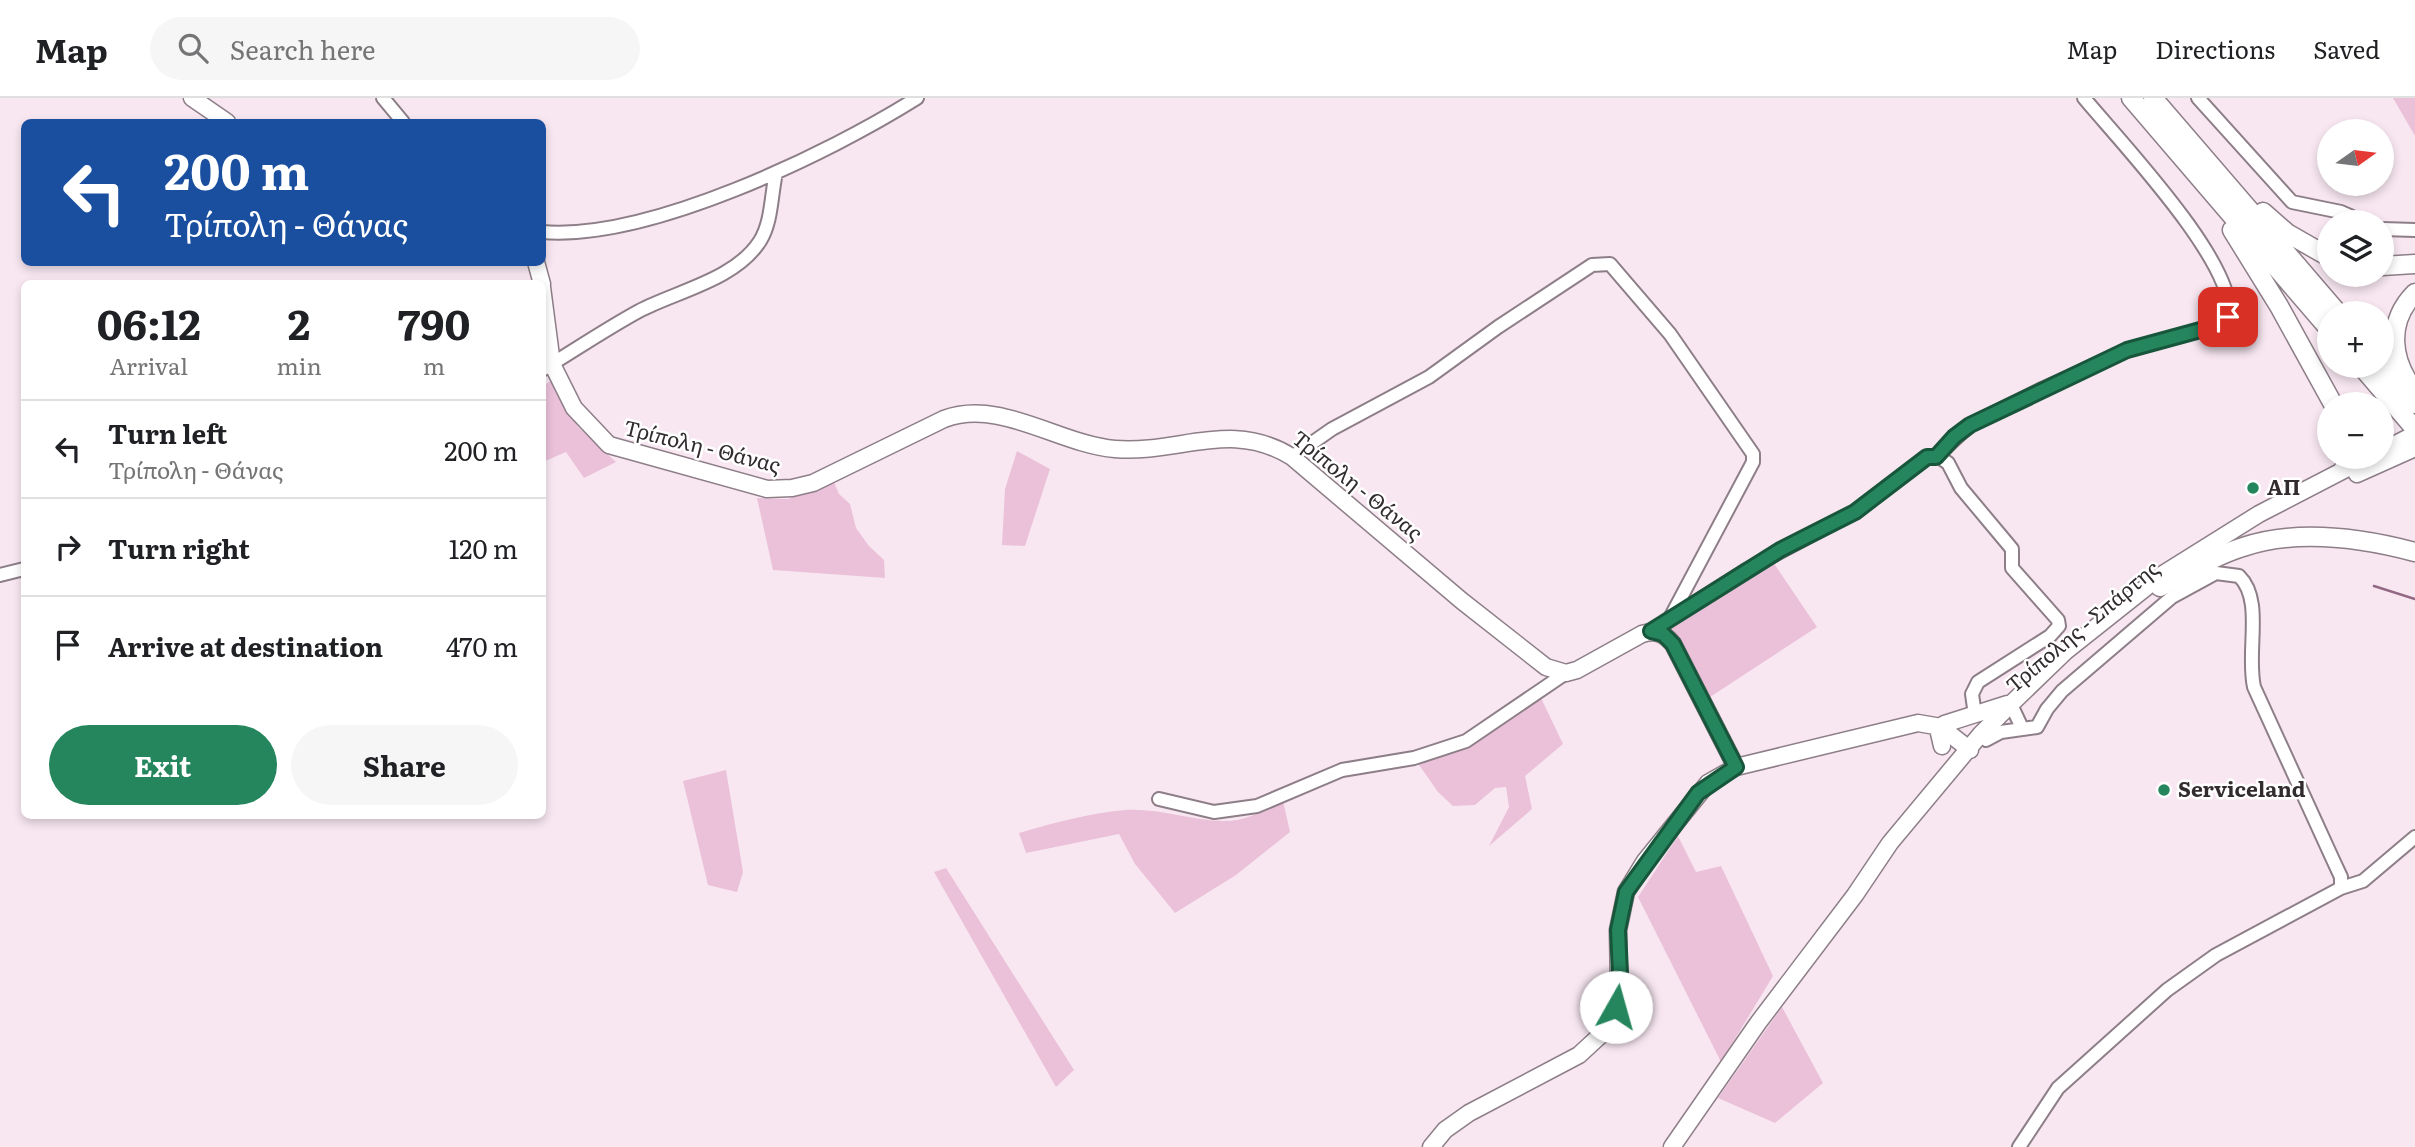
<!DOCTYPE html>
<html lang="en">
<head>
<meta charset="utf-8">
<style>
  body { margin:0; font-family:Literata,serif; background:#f6f6f6; color:#202124; height:100vh; display:flex; flex-direction:column; font-size:26px; white-space:nowrap }
  * { box-sizing:border-box; margin:0 }
  p { font-size:23px; color:#757577 }
  .icon { flex:none; width:38px; height:38px; fill:none; stroke:currentColor; stroke-width:2; stroke-linecap:round; stroke-linejoin:round }
  .map { position:relative; flex:1; overflow:hidden }
  .details { position:absolute; left:21px; top:182px; width:525px; height:539px; display:flex; flex-direction:column; background:#fff; border-radius:10px; box-shadow:0 4px 10px #0003 }
  .details>* { flex:none }
  .hud { position:absolute; left:21px; top:21px; width:525px; height:147px; border-radius:10px; box-shadow:0 4px 10px #0003; background:#1a4fa0; color:#fff; overflow:hidden }
  .needle { width:46px; rotate:76deg }
  .buttons { position:absolute; left:2317px; top:21px; display:grid; gap:14px }
  .buttons a { display:grid; place-items:center; width:77px; height:77px; border-radius:50%; background:#fff; box-shadow:0 4px 10px #0003; font-size:35px }
  .pin { position:absolute; display:grid; place-items:center; width:60px; height:60px; color:#fff; margin:-30px; border-radius:14px; box-shadow:0 4px 10px #0006 }
  .me { position:absolute; width:77px; margin:-38px; rotate:7deg; stroke-linejoin:round; filter:drop-shadow(0 0 5px #0008) }
  .turn { display:flex; align-items:center; gap:24px; height:147px; padding:0 28px; font-size:32px }
  .turn .icon { width:91px; height:91px; stroke-width:2.5 }
  .turn b { display:block; font-size:49px; line-height:60px }
  .eta { display:flex; justify-content:space-evenly; align-items:center; height:119px; text-align:center }
  .eta b { font-size:42px; font-weight:700; line-height:49px }
  .cta { display:flex; gap:14px; margin-top:auto; padding:14px 28px }
  .cta a { flex:1; height:80px; border-radius:42px; background:#25855d; color:#fff; font-size:28px; font-weight:700; line-height:80px; text-align:center }
  .cta a+a { background:#f6f6f6; color:#202124 }
  ul { padding:0; list-style:none }
  li { display:flex; align-items:center; gap:21px; height:98px; padding:0 28px; border-top:2px solid #e0e0e0 }
  li div { flex:1 }
  li b { display:block; font-size:26px }
  li em { font-style:normal }
  header { display:flex; align-items:center; gap:42px; box-sizing:border-box; height:98px; padding:0 35px; background:#fff; border-bottom:2px solid #e0e0e0 }
  header strong { font-size:33px }
  nav { display:flex; gap:38px; margin-inline-start:auto; font-size:24px }
  .search { width:490px; height:63px; background:#f6f6f6; display:flex; align-items:center; gap:18px; box-sizing:border-box; padding:0 24px; border-radius:38px; color:#757577; font-size:26px }
  .map>svg:first-child { display:block }
  .green { fill:#ebc1da }
  .lines { fill:none; stroke-linecap:round; stroke-linejoin:round }
  .stream { stroke:#936884; stroke-width:2.5 }
  .minor-casing { stroke:#8d7e87; stroke-width:16 }
  .major-casing { stroke:#8d7e87; stroke-width:19 }
  .highway-casing { stroke:#8d7e87; stroke-width:21 }
  .minor { stroke:#fff; stroke-width:12 }
  .major { stroke:#fff; stroke-width:16 }
  .highway { stroke:#fff; stroke-width:18 }
  .route-casing { stroke:#18563c; stroke-width:18 }
  .route { stroke:#25855d; stroke-width:12 }
  .poi-dot { fill:#25855d; stroke:#fff; stroke-width:2.5 }
  .labels { text-anchor:middle; stroke-width:5; stroke-linejoin:round; paint-order:stroke }
  .street-label { font-size:21px; fill:#322c2f; stroke:#fff }
  .poi-label { font-size:21px; font-weight:bold; fill:#322c2f; stroke:#fff; text-anchor:start }
</style>
</head>
<body>
<header>
<strong>Map</strong>
<div class="search"><svg class="icon" aria-label="search" viewBox="0 0 24 24"><circle cx="10" cy="10" r="6"/><path d="M15 15l6 6"/></svg>Search here</div>
<nav><a>Map</a><a>Directions</a><a>Saved</a></nav>
</header>
<div class="map">
<svg width="2415" height="1049" viewBox="0 0 2415 1049">
  <rect width="100%" height="100%" fill="#f8e7f1"/>
  <path class="green" d="M2393 0H2415V38Z
    M555 281 578 329 616 364 584 380 566 354 543 364 542 288Z
    M1017 353 1050 371 1025 448 1002 447 1005 391Z
    M833 382 839 396 850 406 856 430 869 448 884 462 885 480 773 472 757 400 788 401Z
    M1773 464 1817 529 1707 601 1669 529Z
    M1541 600 1563 646 1525 678 1532 711 1489 748 1509 709 1506 689 1495 690 1475 707 1453 708 1438 694 1417 664 1477 643Z
    M726 672 743 774 737 794 708 787 683 683Z
    M1283 703 1290 734 1236 777 1175 815 1135 766 1119 736 1026 755 1019 735C1054 725 1089 715 1125 712 1159 710 1189 722 1222 723 1244 724 1264 713 1283 703Z
    M1678 738 1696 774 1721 768 1773 878 1721 964 1638 799Z
    M946 770 1074 972 1056 989 934 774Z
    M1782 909 1823 985 1775 1025 1718 1000Z"/>
  <g class="lines">
    <path class="stream" d="M2374 488 2415 501"/>
    <defs>
      <path id="minor" d="M383 0 403 24
        M2198 0 2292 104 2341 114 2364 124
        M2382 131 2415 132
        M542 134C648 143 828 56 917 0
        M542 272C575 252 606 231 639 213 677 193 735 182 760 143 772 124 771 97 776 75
        M1292 359 1332 331 1429 279 1498 229 1592 167 1610 166 1670 236 1753 356V364L1669 522
        M1936 359 1970 327 2042 291 2128 252 2215 228 2228 219C2241 170 2117 40 2084 0
        M0 477 24 471
        M1651 533 1746 472 1855 414 1926 360 1939 359 1948 365 1961 390 2012 451V470L2058 522 2059 528 2050 538 1978 584 1972 596 1975 617
        M2014 613 2022 630
        M1986 642 2001 634 2037 629 2047 611 2062 593 2172 499 2216 475 2239 478C2264 502 2246 553 2254 589L2334 764 2341 779V790
        M1159 701 1214 714 1257 708 1342 672 1414 660 1466 643 1566 575
        M2019 1049 2058 990 2167 892 2216 857 2341 790 2363 783 2415 739"/>
      <path id="major" d="M192 0 227 24
        M536 164 542 186
        M542 189 552 266 574 310 609 347 767 391 792 390 813 385 944 321C1000 300 1058 346 1115 351 1180 356 1231 321 1292 359L1462 503 1546 569 1566 575 1577 572 1642 536C1656 532 1664 535 1673 546L1736 669
        M2382 353 2415 336
        M2357 376 2415 350
        M1942 648 1939 635 1944 626 2007 606
        M1431 1049 1445 1032 1469 1015 1579 957 1605 933 1619 891 1618 832 1626 794 1645 763 1708 685 1736 669 1918 625 1941 629 1970 652
        M1672 1049 1758 925 1855 797 1890 745 1980 637 2013 604 2066 553 2163 476 2259 416 2369 359"/>
      <path id="highway" d="M2131 0 2329 231
        M2153 0 2338 215
        M2263 114 2287 135 2329 159
        M2232 132 2279 208 2333 306
        M2382 168 2415 166
        M2415 195C2386 224 2391 263 2415 293
        M2382 267 2415 306
        M2361 268 2415 331
        M2344 370 2348 359
        M2160 489C2187 475 2214 458 2243 449 2296 431 2362 440 2415 454"/>
    </defs>
    <use href="#minor" class="minor-casing"/>
    <use href="#major" class="major-casing"/>
    <use href="#highway" class="highway-casing"/>
    <use href="#minor" class="minor"/>
    <use href="#major" class="major"/>
    <use href="#highway" class="highway"/>
  </g>
  <g class="lines">
    <defs>
      <path id="route" d="M1616 909 1620 875 1618 832 1626 794 1698 695 1736 669 1673 546 1663 536 1651 533 1780 452 1855 414 1927 359H1936L1954 339 1970 327 2127 252 2215 228 2228 219"/>
    </defs>
    <use href="#route" class="route-casing"/>
    <use href="#route" class="route"/>
  </g>
  <g class="poi-dot">
    <circle cx="2253" cy="390" r="7"/>
    <circle cx="2164" cy="692" r="7"/>
  </g>
  <g class="labels">
    <g class="street-label">
      <text transform="translate(702 349) rotate(14)" y="7">Τρίπολη - Θάνας</text>
      <text transform="translate(1357 388) rotate(39)" y="7">Τρίπολη - Θάνας</text>
      <text transform="translate(2083 529) rotate(-40)" y="7">Τρίπολης - Σπάρτης</text>
    </g>
    <g class="poi-label">
      <text x="2267" y="397">ΑΠ</text>
      <text x="2178" y="699">Serviceland</text>
    </g>
  </g>
</svg>
<div class="buttons">
<a><svg class="needle" viewBox="-14 -14 28 28"><path d="M0-13l5 13h-10z" fill="#e53935"/><path d="M0 13l5-13h-10z" fill="#757577"/></svg></a>
<a><svg class="icon" aria-label="layers" viewBox="0 0 24 24"><path d="M12 4l9 5-9 5-9-5zM3 14l9 5 9-5"/></svg></a>
<a>+</a>
<a>−</a>
</div>
<div class="pin" style="left:2228px;top:219px;background:#d93025"><svg class="icon" aria-label="arrive" viewBox="0 0 24 24"><path d="M6 21V4h12l-3 4 3 4H6"/></svg></div>
<svg class="me" style="left:1616px;top:909px" viewBox="-20 -20 40 40"><circle r="19" fill="#fff"/><path d="M0-13L10 11 0 6-10 11z" fill="#25855d"/></svg>
<div class="hud">
<div class="turn"><svg class="icon" aria-label="left" viewBox="0 0 24 24"><path d="M17 20v-9H6M10 6l-5 5 5 5"/></svg><div><b>200 m</b>Τρίπολη - Θάνας</div></div>
</div>
<section class="details">
<div class="eta">
<div><b>06:12</b><p>Arrival</p></div>
<div><b>2</b><p>min</p></div>
<div><b>790</b><p>m</p></div>
</div>
<ul>
<li><svg class="icon" aria-label="left" viewBox="0 0 24 24"><path d="M17 20v-9H6M10 6l-5 5 5 5"/></svg><div><b>Turn left</b><p>Τρίπολη - Θάνας</p></div><em>200 m</em></li>
<li><svg class="icon" aria-label="right" viewBox="0 0 24 24"><path d="M7 20v-9h11M14 6l5 5-5 5"/></svg><div><b>Turn right</b></div><em>120 m</em></li>
<li><svg class="icon" aria-label="arrive" viewBox="0 0 24 24"><path d="M6 21V4h12l-3 4 3 4H6"/></svg><div><b>Arrive at destination</b></div><em>470 m</em></li>
</ul>
<div class="cta"><a>Exit</a><a>Share</a></div>
</section>
</div>
</body>
</html>
